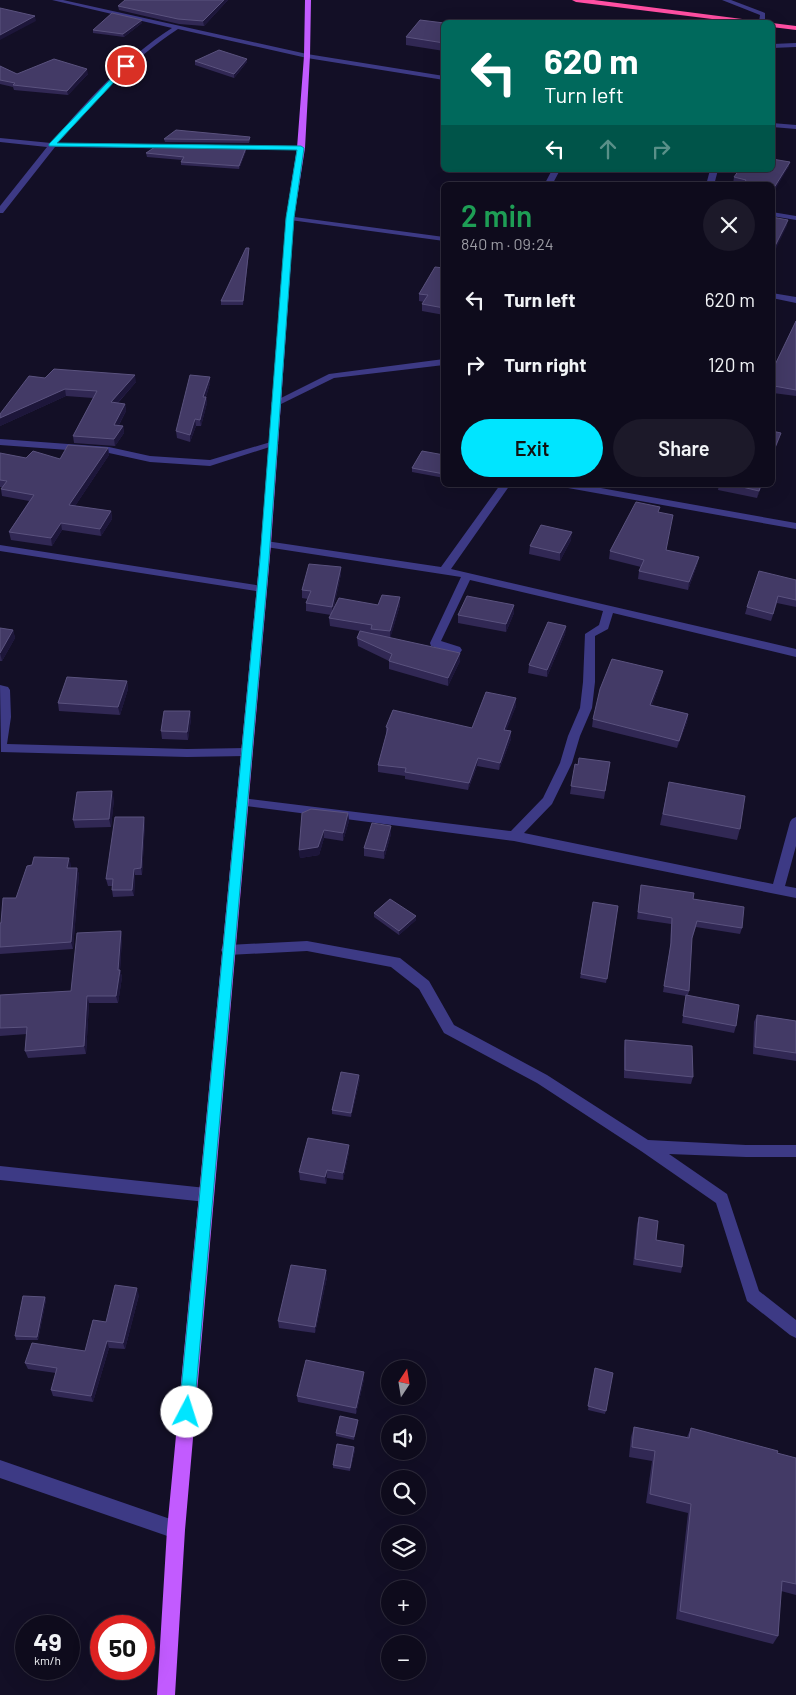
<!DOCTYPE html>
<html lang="en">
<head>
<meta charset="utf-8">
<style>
  body { margin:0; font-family:Barlow,sans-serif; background:#1c1929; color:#f1f3f6; height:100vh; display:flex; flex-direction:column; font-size:19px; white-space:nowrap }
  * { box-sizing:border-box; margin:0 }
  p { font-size:16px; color:#9b9ba3 }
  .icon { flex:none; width:28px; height:28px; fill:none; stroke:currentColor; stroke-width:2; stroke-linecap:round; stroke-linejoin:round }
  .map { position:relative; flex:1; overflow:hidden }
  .details { position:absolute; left:441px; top:182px; width:334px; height:305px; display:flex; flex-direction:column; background:#0e0b1c; border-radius:8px; box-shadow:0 5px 20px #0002,0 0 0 1px #2e2b3b }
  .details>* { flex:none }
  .guide { position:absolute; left:441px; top:20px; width:334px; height:152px; border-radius:8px; box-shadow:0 5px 20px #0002,0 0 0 1px #2e2b3b; background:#00695c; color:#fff; overflow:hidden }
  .needle { width:32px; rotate:12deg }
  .tools { position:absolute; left:381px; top:1360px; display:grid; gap:10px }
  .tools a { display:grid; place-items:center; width:45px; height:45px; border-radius:50%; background:#0e0b1c; box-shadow:0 5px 20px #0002,0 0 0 1px #2e2b3b; font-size:25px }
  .speed { position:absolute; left:15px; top:1615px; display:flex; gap:10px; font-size:25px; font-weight:700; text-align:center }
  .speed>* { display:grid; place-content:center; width:65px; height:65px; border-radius:50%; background:#0e0b1c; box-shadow:0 5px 20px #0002,0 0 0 1px #2e2b3b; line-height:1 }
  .speed small { font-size:12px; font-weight:400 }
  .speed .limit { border:8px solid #d22; background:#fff; color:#111 }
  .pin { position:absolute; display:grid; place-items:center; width:42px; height:42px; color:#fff; margin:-21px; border:2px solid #fff; border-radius:50%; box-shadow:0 1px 5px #0007 }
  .me { position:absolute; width:55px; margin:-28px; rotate:5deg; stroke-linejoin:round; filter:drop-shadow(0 0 4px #0008) }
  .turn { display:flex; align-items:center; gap:18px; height:105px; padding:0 20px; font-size:22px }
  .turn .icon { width:65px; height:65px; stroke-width:2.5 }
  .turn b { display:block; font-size:35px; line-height:42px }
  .lanes { display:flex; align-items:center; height:48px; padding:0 20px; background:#0003; justify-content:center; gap:25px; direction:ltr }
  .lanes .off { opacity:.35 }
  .round { display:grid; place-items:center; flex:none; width:52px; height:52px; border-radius:26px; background:#1c1929 }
  .head { display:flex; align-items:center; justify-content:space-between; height:85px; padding:0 20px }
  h1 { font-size:30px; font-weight:600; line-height:38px; color:#1e9e55 }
  .primary-button { display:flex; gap:10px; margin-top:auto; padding:10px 20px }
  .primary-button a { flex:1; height:58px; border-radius:30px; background:#00e5ff; color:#111; font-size:20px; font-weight:600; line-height:58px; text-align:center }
  .primary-button a+a { background:#1c1929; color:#f1f3f6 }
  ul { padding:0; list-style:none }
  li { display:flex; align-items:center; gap:15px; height:65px; padding:0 20px }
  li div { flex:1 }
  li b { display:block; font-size:19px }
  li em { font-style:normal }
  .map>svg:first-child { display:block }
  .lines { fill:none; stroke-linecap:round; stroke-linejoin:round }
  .minor { fill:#3d3a85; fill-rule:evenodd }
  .major { fill:#c25bff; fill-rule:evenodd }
  .highway { fill:#ff4fa3; fill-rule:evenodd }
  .wall { fill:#312854 }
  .shaded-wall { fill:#1d163a }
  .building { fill:#433a66; stroke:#5a527e }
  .route { fill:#00e5ff; stroke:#0095a6 }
</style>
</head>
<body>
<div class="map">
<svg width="796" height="1695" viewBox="0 0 796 1695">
  <rect width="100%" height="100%" fill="#130f26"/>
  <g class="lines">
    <path class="minor" d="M52 0H63L307 54 444 76V80L307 58 178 29C132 59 94 101 58 143L301 146H304V150L55 147 3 213H0V206L47 147 0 142V138L51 143C87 101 125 58 172 28Z
      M722 0H731L765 13V22H759L760 15Z
      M796 43V47L772 48V44Z
      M772 123 796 125V129L772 127Z
      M552 170H560L552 185H544Z
      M710 170H718L714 185H706Z
      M772 212 796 216V220L772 216Z
      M287 216 444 237V241L290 220H287Z
      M772 293 796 297V303L772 298Z
      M444 359V365L334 378 279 405 276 406 271 403 329 374Z
      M0 439 109 447 150 456 210 460 274 441 279 444 210 466 150 462 109 453 0 445Z
      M500 485H510L451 569 796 649V657L613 613 608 629 595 636V682L592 708 580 736 572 763 552 804 524 833 773 884 790 822 792 819 796 817V846L785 886 796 888V898L514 841 238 805 236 802 242 798 511 831 543 798 560 763 568 736 580 708 583 682 585 634 599 625 603 611 470 580 441 641 460 647 462 650 460 653 456 654 431 646 430 643 461 577 266 547 261 544 266 541 441 567Z
      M563 485H584L796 523V529L568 488Z
      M0 545 262 586 267 589 262 592 0 551Z
      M0 685 8 687 10 690 11 717 7 744 187 749 246 748 252 752 246 756 187 757 1 752Z
      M307 941 400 958 429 981 454 1025 547 1075 648 1140 746 1145H796V1157H746L669 1154 727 1194 759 1291 796 1320V1338L790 1335 747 1301 716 1203 641 1151 537 1083 444 1033 419 989 391 967 307 951 228 955 223 954 221 950 223 946 228 945Z
      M0 1166 206 1188 211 1190 214 1195 211 1200 206 1202 0 1180Z
      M0 1460 176 1521 182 1524 185 1530 182 1536 176 1539 0 1478Z"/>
    <path class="major" d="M305 0H311L310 56 305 148 294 218 271 544 185 1530 175 1695H157L167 1530 261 544 286 218 297 148 304 56Z"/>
    <path class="highway" d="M572 0H594L750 20 754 22H736L576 2Z
      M772 23 796 26V30L772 27Z"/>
  </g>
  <path class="wall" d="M228 0 204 26 179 24 119 10 118 6Z
    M142 23 124 37 93 33V30Z
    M444 23V51L406 45V37Z
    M195 61 247 62 234 78 195 65Z
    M0 66 17 74H88L68 95 14 90 13 87 0 84Z
    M164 139 250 140 249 143 165 142Z
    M246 151 239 169 181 165V162L182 160 147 157 146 153Z
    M790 162 788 168 772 185H741L733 184 734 177Z
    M249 248V252L243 305H221V301Z
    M444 268V315L422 311V304L424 302 419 301V294Z
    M796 321V396L773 393 774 385H772V371Z
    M45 378 136 382 118 403 125 404 126 411 119 425 123 426 124 433 115 446 74 443 73 436 93 398 66 396 0 426V414Z
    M210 383 206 397 207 403 201 426H196L190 442 177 438 176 431Z
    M108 448 109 455 75 506 111 511 112 519 101 536 62 530 52 546 11 540 9 532 29 501 2 496 1 489 2 487H0V453L26 458 60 459Z
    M444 455V478L412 472V468Z
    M719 485H762L757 498 718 490Z
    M659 512 666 550 699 557 697 565 688 590 638 579 639 571 641 567 609 559 610 551Z
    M571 540 560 561 529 554 530 546Z
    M341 574 333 611 378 605 400 597V605L390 638 460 653V661L448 686 389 669V661L358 646 357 638 360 631 330 626 329 618 331 615 306 611V603L308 599 302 598V590Z
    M796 580V607L777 603 771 621 745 614 747 607Z
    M514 605V613L506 632 458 623V615Z
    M566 626 565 634 547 677 528 673 529 665Z
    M0 628 13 630 15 638 2 661H0Z
    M661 679 652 705 688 714 687 722 677 748 592 727 593 719Z
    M127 681 128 689 120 715 59 711 58 703Z
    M516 706 506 730 511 731V739L499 770 477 766 468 790 405 779V776L378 772V765L386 735V727L472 728Z
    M190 711 191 719 188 740 162 739 161 731Z
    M610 762 604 799 570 794 575 764Z
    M669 782 740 829 737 840 660 825Z
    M114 799 111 827 75 828 73 820Z
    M302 813H348L349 821 343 841 324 838 319 855 300 858 299 850Z
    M145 823 142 875H135L134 896 113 897 112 890V886H108L106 879Z
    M391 826V834L384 859 364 856V848Z
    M71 865 70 868H77L79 875 73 949 0 954V923H1L16 898Z
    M641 885 693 899 742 928 740 934 696 927 692 939 689 991 688 995 736 1026 734 1033 682 1023 686 996 663 992 670 949 671 924 637 919Z
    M593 902 618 906 606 983 580 978Z
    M374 913 416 920 399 935 374 917Z
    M121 931 122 938 120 970 122 977 118 1003H89L86 1054 28 1058 25 1051 27 1034 0 1036V995L71 991Z
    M757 1015 796 1021V1061L753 1054 754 1022Z
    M625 1040 693 1077 691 1084 624 1078V1048Z
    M360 1079 351 1117 332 1114V1110Z
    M349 1152 343 1180 327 1178 326 1184 300 1180 299 1172Z
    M639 1217 656 1240 682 1267 681 1273 633 1265 637 1224Z
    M327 1277 315 1333 279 1328 278 1321Z
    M139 1295 125 1349 109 1348 93 1402 53 1396 51 1390 56 1373 28 1369 25 1363 85 1351 106 1322Z
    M45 1297 46 1300 38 1340H16L15 1336Z
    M595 1368 613 1373 605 1414 588 1410Z
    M364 1379 356 1414 298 1402 297 1396Z
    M358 1423 354 1440 336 1436V1433Z
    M634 1427 687 1437 691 1428 777 1453 796 1458V1595L781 1591 778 1636 773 1644 676 1619 688 1513 646 1503 652 1461 629 1457 631 1437Z
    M354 1447 355 1450 350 1471 333 1468V1465Z"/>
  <path class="shaded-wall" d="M224 0H228L204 26 203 21Z
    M35 16 36 21 0 40V35Z
    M142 20V23L124 37 123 34Z
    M247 59V62L234 78V74Z
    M87 69 88 74 68 95 67 91Z
    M246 148V151L239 169V166Z
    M790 162 788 168 772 195V191Z
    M788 220 787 226 773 255 774 248Z
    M249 248V252L243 305V301Z
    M135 375 136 382 112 409 111 402Z
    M210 377V383L204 403 203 397Z
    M65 389 66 396 0 426V418Z
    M206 397 207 403 201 426 200 420Z
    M125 404 126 411 115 432 114 425Z
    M195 419 196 426 190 442V435Z
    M123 426 124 433 115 446 114 439Z
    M781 433 779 440 772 458V455Z
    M108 448 109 455 71 512 69 505Z
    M761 485H762L757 498 759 491Z
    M111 511 112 519 101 536 100 529Z
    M61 523 62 530 52 546 51 538Z
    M572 532 571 540 560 561V553Z
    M699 557 697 565 688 590 689 582Z
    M341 567V574L332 615V607Z
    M400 597V605L390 639V631Z
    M514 605V613L506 632V624Z
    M566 626 565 634 547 677V670Z
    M13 630 15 638 2 661 0 653Z
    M460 653V661L448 686V678Z
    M663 671 661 679 649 713 650 705Z
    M127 681 128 689 120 715 118 707Z
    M516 698V706L504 737V730Z
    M190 711 191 719 188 740 187 732Z
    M688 714 687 722 677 748 679 741Z
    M511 731V739L499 770 500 763Z
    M478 758 477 766 468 790 469 783Z
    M112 791 114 799 111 827 109 819Z
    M348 813 349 821 343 841V833Z
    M144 817 145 823 142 875 141 868Z
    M391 826V834L384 859V851Z
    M324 830V838L319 855 300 858 299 850Z
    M69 858 71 865 69 875 67 868Z
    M77 868 79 875 73 949 71 942Z
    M134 869 135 875 134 896 132 890Z
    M416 916V920L399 935V931Z
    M121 931 122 938 120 971V970L122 977 118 1003 116 996Z
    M87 996 89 1003 86 1054 84 1046Z
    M359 1075 360 1079 351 1117V1113Z
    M349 1145V1152L343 1180V1173Z
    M327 1170V1178L326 1184 325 1177Z
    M326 1270 327 1277 315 1333V1327Z
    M137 1288 139 1295 125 1349 123 1343Z
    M45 1297 46 1300 38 1340 37 1337Z
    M107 1341 109 1348 93 1402 91 1396Z
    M364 1372V1379L356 1414V1408Z
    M358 1420V1423L354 1440V1437Z
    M354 1447 355 1450 350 1471V1468Z"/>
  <path class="building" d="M125 0H224L203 21 178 19 118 6Z
    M0 8 35 16 0 35Z
    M112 13 142 20 123 34 93 30Z
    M420 20 444 23V43L406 37Z
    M219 50 247 59 234 74 195 61Z
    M54 59 87 69 67 91 13 85 15 83 0 80V66L17 74Z
    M176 130 250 137 249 140 164 139Z
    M155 147 246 148 239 166 181 162 184 157 146 153Z
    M772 159 790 162 772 191V185H743L746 180 734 177 739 170H772Z
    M772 217 788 220 774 248H772Z
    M246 248H249L243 301H221Z
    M435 267 444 268V308L422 304 428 295 419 294Z
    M796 321V390L774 386 775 379H772V371Z
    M54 369 135 375 111 402 125 404 114 425 123 426 114 439 73 436 97 391 65 389 0 418V414L29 376 45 378Z
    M190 375 210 377 203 397H206L200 420 195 419 190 435 176 431Z
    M772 431 781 433 772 455Z
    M68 445 108 448 69 505 111 511 100 529 61 523 51 538 9 532 34 495 1 489 7 481 0 480V453L26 458 33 451 60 459Z
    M422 451 444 455V474L412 468Z
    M734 485H761L759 491Z
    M636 502 660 507 658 512 673 515 666 550 699 557 689 582 639 571 644 560 610 551Z
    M541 525 572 532 560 553 530 546Z
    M309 564 341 567 332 607 306 603 311 591 302 590Z
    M759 571 796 580V600L778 596 773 614 747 607Z
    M382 595 400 597 390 631 371 629 372 625 329 618 339 598 378 605Z
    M467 596 514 605 506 624 458 615Z
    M548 622 566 626 547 670 529 665Z
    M0 628 13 630 0 653Z
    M360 631 460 653 448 678 389 661 392 654 357 638Z
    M612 659 663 671 650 705 688 714 679 741 593 719 600 689Z
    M67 677 127 681 118 707 58 703Z
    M486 692 516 698 504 730 511 731 500 763 478 758 469 783 405 772 406 768 378 765 388 728 386 727 393 710 472 728Z
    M164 711H190L187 732 161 731Z
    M579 758 610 762 605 791 571 786 575 764 578 765Z
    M669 782 745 796 740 829 663 814Z
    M112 791 109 819 73 820 77 792Z
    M311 809 348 813 343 833 324 830 318 847 299 850 302 813Z
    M115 817H144L141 868 134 869 132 890H112L113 879H106Z
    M372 823 391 826 384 851 364 848Z
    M34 857 69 858 67 868H77L71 942 0 947V923H1L3 898H16L27 866 32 865Z
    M641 885 694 893 693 899 744 907 742 928 697 921 692 938 689 991 664 986 671 943 672 918 638 912Z
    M390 899 416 916 399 931 374 913Z
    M593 902 618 906 607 979 581 974Z
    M121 931 118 970H120L116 996H87L84 1046 25 1051 27 1027 0 1028V995L71 991 77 933Z
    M686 995 739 1005 736 1026 683 1016Z
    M757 1015 796 1021V1053L755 1047Z
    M625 1040 692 1046 693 1077 625 1070Z
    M341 1072 359 1075 351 1113 332 1110Z
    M308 1138 349 1145 343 1173 327 1170 325 1177 299 1172Z
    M639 1217 658 1221 656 1240 684 1245 682 1267 635 1259Z
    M291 1265 326 1270 315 1327 278 1321Z
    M115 1285 137 1288 123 1343 107 1341 91 1396 51 1390 57 1368 25 1363 32 1343 85 1351 93 1320 106 1322Z
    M23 1296 45 1297 37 1337 15 1336Z
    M306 1360 364 1372 356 1408 297 1396Z
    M595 1368 613 1373 606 1411 588 1406Z
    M340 1416 358 1420 354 1437 336 1433Z
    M634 1427 689 1438 691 1428 778 1451 777 1453 796 1458V1584L782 1581 778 1636 680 1611 691 1504 650 1494 655 1451 632 1447Z
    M337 1444 354 1447 350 1468 333 1465Z"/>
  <path class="route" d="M124 65 129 66 57 143 301 146 304 148 294 218 269 559 194 1412 192 1417 187 1420 181 1417 179 1412 260 559 286 218 297 150 49 146V144Z"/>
</svg>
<div class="tools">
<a><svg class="needle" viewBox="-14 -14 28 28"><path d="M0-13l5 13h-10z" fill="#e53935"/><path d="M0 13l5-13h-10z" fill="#9b9ba3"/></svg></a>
<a><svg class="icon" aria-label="sound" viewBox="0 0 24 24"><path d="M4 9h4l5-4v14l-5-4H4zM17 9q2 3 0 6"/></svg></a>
<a><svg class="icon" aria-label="search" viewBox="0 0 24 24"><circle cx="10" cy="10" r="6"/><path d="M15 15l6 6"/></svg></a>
<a><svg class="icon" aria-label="layers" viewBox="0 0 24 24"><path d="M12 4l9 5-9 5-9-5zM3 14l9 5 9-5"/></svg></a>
<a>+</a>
<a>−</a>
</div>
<div class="speed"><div>49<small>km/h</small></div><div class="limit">50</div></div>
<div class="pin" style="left:126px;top:66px;background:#d93025"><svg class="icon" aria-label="arrive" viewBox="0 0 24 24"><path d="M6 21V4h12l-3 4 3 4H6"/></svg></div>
<svg class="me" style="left:187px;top:1412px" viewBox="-20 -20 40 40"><circle r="19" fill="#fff"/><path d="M0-13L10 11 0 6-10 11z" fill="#00e5ff"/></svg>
<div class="guide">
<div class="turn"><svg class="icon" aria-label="left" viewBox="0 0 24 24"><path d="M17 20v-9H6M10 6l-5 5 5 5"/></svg><div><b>620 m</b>Turn left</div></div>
<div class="lanes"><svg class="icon" aria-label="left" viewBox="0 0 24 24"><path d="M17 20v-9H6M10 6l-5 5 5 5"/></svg><svg class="icon off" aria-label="ahead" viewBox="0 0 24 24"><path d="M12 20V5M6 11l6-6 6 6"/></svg><svg class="icon off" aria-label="right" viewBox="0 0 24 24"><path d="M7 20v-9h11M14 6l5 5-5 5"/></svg></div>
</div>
<section class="details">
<div class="head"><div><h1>2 min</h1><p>840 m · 09:24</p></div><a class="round"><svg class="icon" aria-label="close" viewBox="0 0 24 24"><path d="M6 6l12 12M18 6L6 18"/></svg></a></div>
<ul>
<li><svg class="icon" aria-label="left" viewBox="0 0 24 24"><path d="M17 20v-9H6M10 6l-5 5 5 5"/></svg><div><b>Turn left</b></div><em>620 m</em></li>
<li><svg class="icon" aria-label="right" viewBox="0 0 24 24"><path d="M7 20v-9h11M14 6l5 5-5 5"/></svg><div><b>Turn right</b></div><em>120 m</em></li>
</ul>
<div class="primary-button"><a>Exit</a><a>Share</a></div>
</section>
</div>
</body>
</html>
